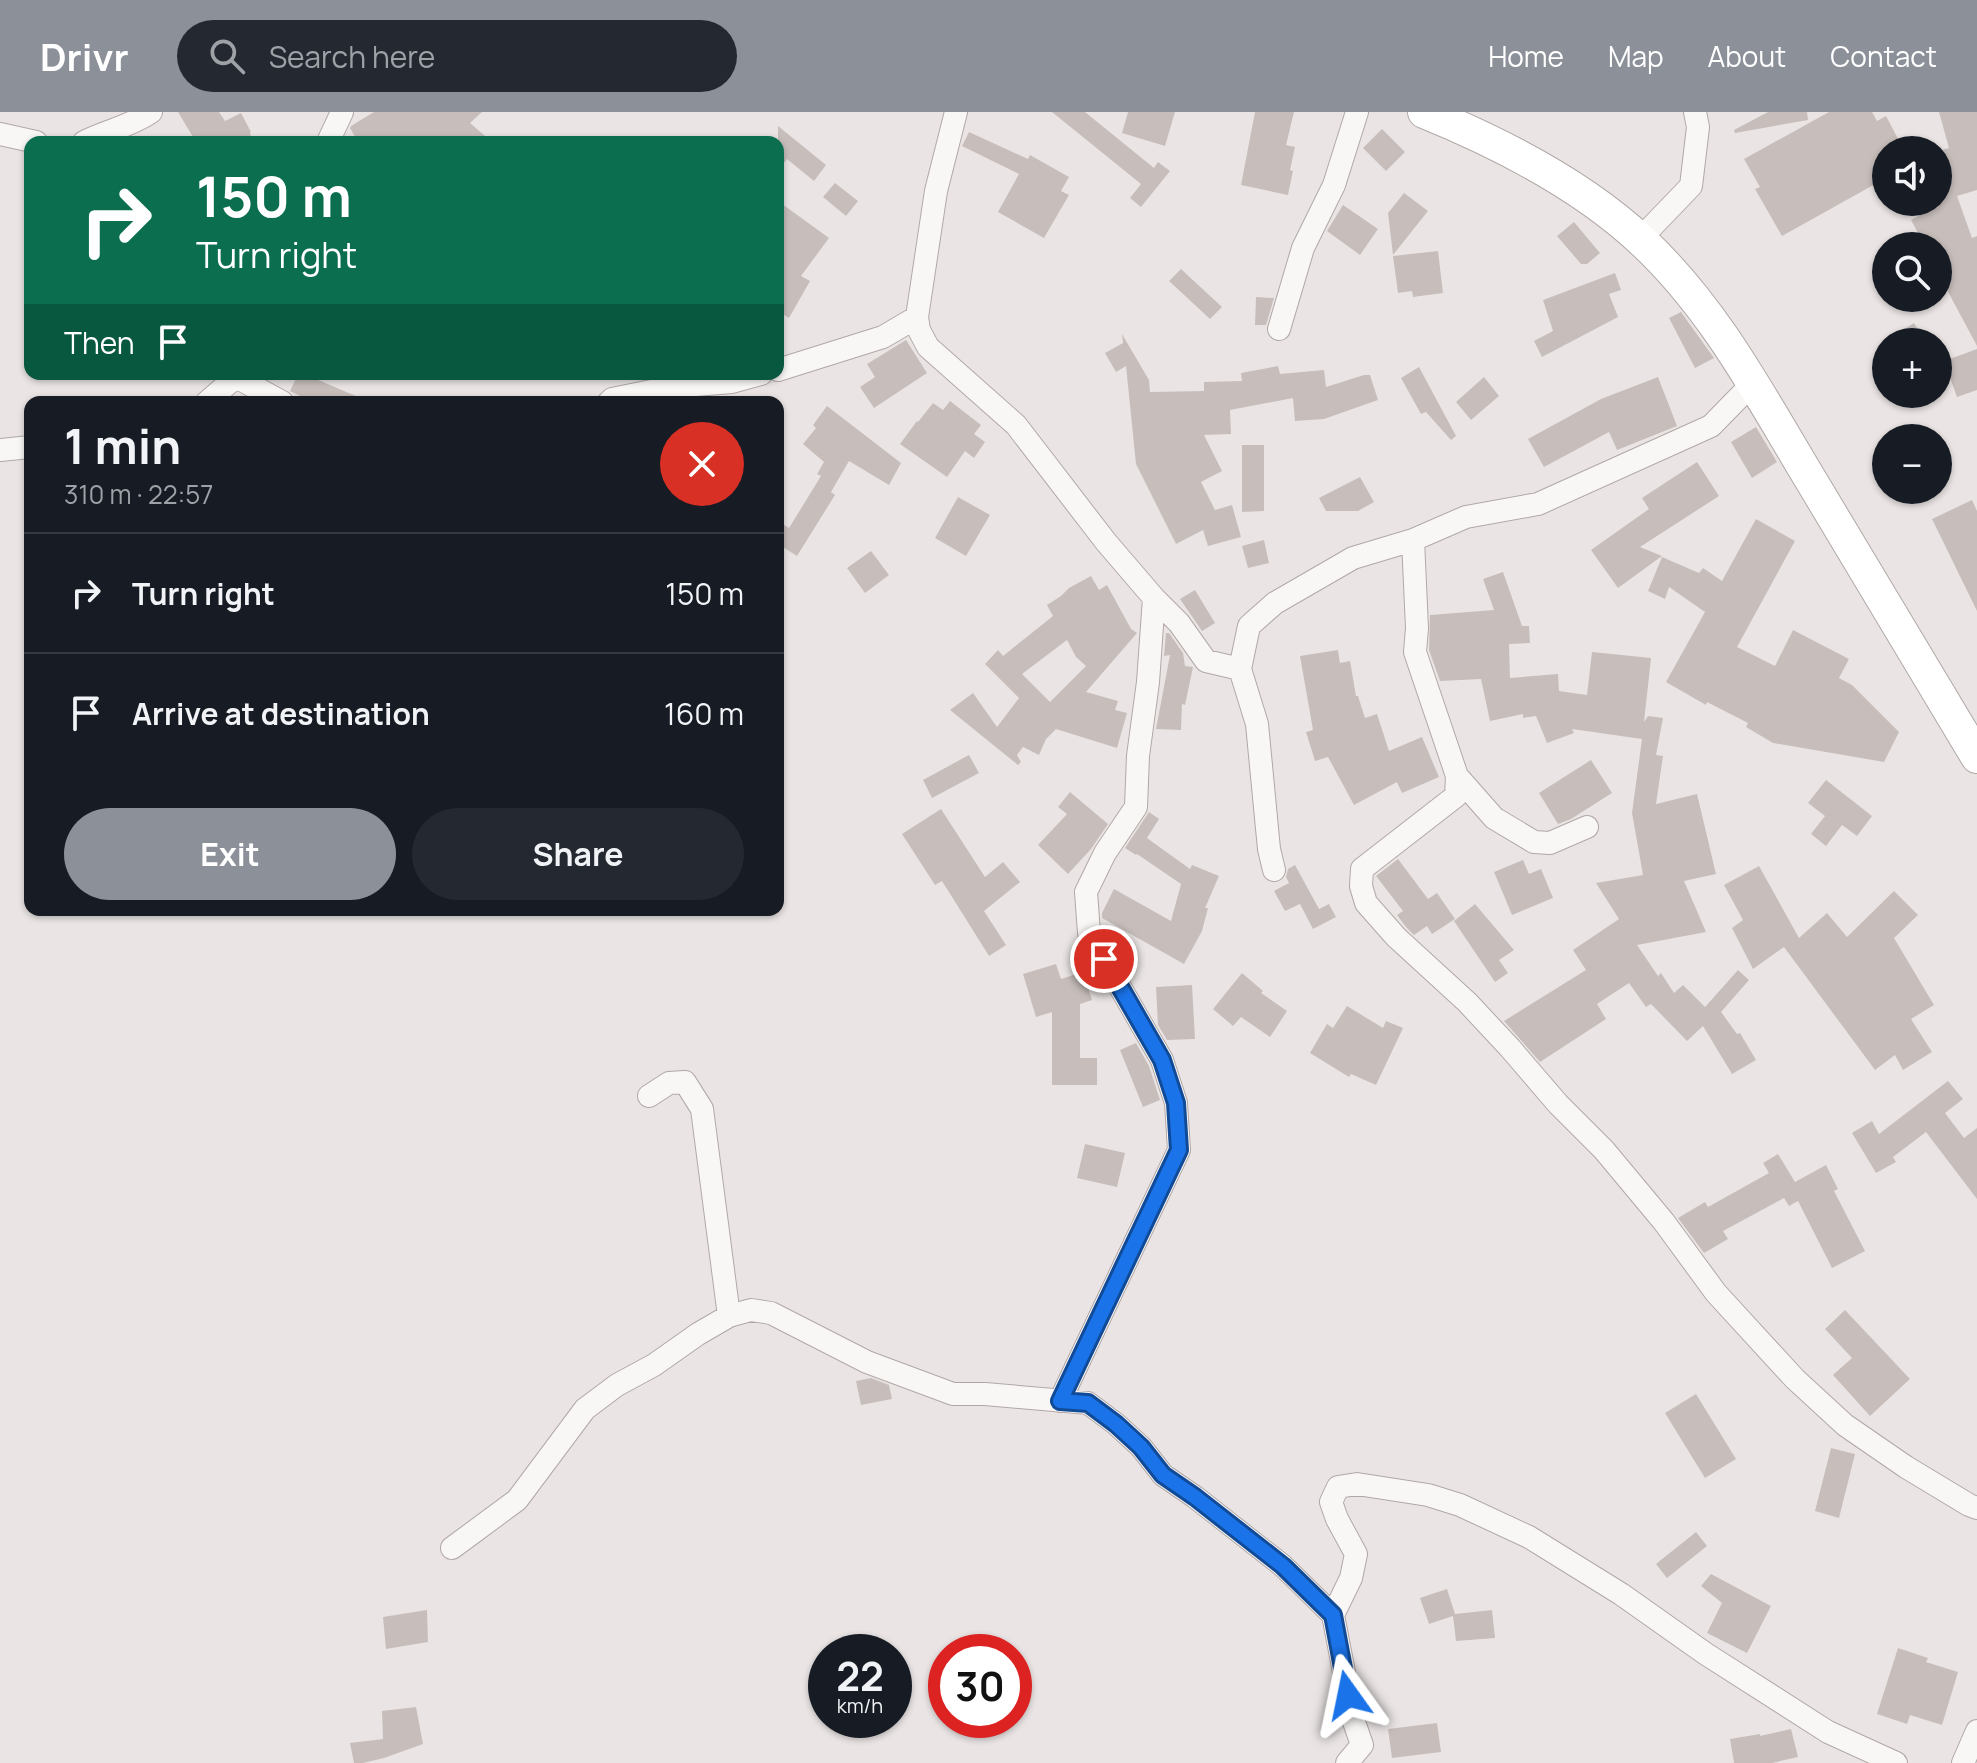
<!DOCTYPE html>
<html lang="en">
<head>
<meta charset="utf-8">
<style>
  body { margin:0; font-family:Manrope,sans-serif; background:#242831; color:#f1f3f6; height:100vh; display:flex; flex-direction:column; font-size:30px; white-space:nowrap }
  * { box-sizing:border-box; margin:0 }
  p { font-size:26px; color:#9ea1a6 }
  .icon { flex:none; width:44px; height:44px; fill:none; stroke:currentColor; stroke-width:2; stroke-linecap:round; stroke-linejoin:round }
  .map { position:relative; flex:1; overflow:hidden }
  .details { position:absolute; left:24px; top:284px; width:760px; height:520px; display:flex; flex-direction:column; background:#171b24; border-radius:16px; box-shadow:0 2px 6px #0004 }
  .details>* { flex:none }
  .top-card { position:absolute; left:24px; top:24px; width:760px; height:244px; border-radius:16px; box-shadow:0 2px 6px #0004; background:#0b6e4f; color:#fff; overflow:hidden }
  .fabs { position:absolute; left:1872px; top:24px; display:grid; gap:16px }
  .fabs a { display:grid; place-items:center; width:80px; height:80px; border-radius:50%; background:#171b24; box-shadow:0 2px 6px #0004; font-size:40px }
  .speed { position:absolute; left:808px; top:1522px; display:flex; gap:16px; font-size:40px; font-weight:700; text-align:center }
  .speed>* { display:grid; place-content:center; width:104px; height:104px; border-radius:50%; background:#171b24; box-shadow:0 2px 6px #0004; line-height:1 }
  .speed small { font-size:20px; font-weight:400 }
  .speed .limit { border:12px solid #d22; background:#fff; color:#111 }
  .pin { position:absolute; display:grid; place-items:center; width:68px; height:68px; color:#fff; margin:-34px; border:4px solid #fff; border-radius:50%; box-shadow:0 2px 8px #0007 }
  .me { position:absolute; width:88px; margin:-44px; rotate:348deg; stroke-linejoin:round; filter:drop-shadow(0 0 6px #0008) }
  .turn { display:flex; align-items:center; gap:28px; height:168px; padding:0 40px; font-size:36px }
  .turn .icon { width:104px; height:104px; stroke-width:2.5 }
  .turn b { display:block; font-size:56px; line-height:68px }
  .then { display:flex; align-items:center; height:76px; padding:0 40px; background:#0003; gap:16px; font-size:30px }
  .round { display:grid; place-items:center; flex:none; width:84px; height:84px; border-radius:42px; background:#242831 }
  .head { display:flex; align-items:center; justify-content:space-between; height:136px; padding:0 40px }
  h1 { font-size:48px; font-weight:700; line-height:60px }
  .button { display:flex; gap:16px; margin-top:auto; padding:16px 40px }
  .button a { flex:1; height:92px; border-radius:48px; background:#8c9099; color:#fff; font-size:32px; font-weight:700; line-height:92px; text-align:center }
  .button a+a { background:#242831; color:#f1f3f6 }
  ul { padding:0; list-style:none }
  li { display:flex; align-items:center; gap:24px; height:120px; padding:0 40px; border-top:2px solid #363941 }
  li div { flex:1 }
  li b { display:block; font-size:30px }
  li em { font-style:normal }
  header { display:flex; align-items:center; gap:48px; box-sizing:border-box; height:112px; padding:0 40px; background:#8c9099; color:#fff }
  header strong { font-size:38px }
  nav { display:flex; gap:44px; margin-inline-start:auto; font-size:28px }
  .search { width:560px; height:72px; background:#242831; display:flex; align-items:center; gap:20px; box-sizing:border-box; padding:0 28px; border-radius:44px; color:#9ea1a6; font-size:30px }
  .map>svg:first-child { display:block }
  .building { fill:#c7bebb; fill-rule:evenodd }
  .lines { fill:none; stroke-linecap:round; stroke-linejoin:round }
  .minor-casing { stroke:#b1a8a6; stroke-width:24 }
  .secondary-casing { stroke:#b1a8a6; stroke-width:34 }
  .minor { stroke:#f9f7f6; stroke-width:22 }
  .secondary { stroke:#fff; stroke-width:32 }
  .route-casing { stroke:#114b97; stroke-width:20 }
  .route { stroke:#1a73e8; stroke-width:14 }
</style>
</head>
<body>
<header>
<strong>Drivr</strong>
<div class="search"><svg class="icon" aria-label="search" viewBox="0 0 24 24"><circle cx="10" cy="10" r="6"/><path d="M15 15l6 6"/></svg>Search here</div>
<nav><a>Home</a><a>Map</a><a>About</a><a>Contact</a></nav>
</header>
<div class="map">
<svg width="1977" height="1651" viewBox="0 0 1977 1651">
  <rect width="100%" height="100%" fill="#eae5e4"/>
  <path class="building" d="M178 0H219L225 9 241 1 251 20H250L252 30H196Z
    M374 0H482L470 11 492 30H358L350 16 351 14Z
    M1052 0H1085L1154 56 1158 50 1170 59 1141 95 1130 86 1141 72Z
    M1128 0H1175L1165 34 1122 21Z
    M1255 0H1294L1286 33 1295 35 1290 58 1293 59 1288 83 1241 73Z
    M1768 0H1807L1808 8 1735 21 1734 18Z
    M1829 0H1872L1877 9 1886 4 1904 38H1886V66L1782 124 1755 77 1760 75 1744 47Z
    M1939 0H1977V78L1957 84 1972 126 1977 124V234L1938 161V134H1925L1911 108 1937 94 1938 96V39L1949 36Z
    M778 14 826 53 814 69 787 47 778 59Z
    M1382 17 1405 40 1386 59 1363 36Z
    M969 20 1028 47 1030 43 1069 65 1061 79 1069 83 1044 126 998 100 1019 62 962 34Z
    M835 71 858 89 846 104 823 85Z
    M1404 81 1428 99 1393 143 1388 101Z
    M778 89 829 126 801 164 810 169 789 206 778 199Z
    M1343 93 1378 117 1360 143 1327 119Z
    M1574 110 1600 141 1587 152H1581L1557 124Z
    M1438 139 1443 181 1413 185 1412 179 1398 181 1393 144Z
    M1181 157 1222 195 1210 207 1169 169Z
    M1615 161 1621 178 1609 182 1618 205 1542 245 1534 229 1553 219 1543 188Z
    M1256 185 1274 186 1266 213H1255Z
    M1681 200 1714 246 1695 256 1669 206Z
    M1914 211 1926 230H1884Z
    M1122 222 1149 268 1150 280 1204 279V270L1242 269 1241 261 1278 254 1280 262 1324 258 1326 275 1364 263H1370L1378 288 1324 307 1295 309 1293 286 1230 298 1231 322 1204 323 1222 359 1201 370 1215 398 1232 393 1241 425 1208 434 1203 418 1176 432 1136 352 1126 254 1116 260 1105 241 1123 231Z
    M906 228 927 261 874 296 860 275 875 265 867 252Z
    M1977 237V278L1957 285 1944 249Z
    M1419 255 1456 324 1451 328 1426 300 1421 302 1401 266Z
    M298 262H317L316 267 370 290H312L290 279Z
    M1484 265 1499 284 1471 308 1456 290Z
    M1658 265 1677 314 1617 338 1609 320 1544 355 1528 327 1601 287Z
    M950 289 981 313 974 322 985 330 974 346 965 339 947 365 900 332 917 309 918 310 933 291 943 298Z
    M827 294 901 351 889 373 849 349 831 380 835 383 797 444 778 432V409L789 416 821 364 817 362 824 350 803 332 816 316 813 313Z
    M1756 315 1777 350 1752 366 1731 330Z
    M1242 333H1264V399L1242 400Z
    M1697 350 1719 384 1640 435 1662 444 1618 476 1591 438 1649 397 1642 386Z
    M1360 365 1374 390 1358 399H1326L1319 386Z
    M958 385 990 403 966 444 935 426Z
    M1972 388 1977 399V499L1932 407Z
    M1756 407 1795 429 1737 535 1775 554 1793 518 1849 547 1839 566 1852 573 1899 620 1884 650 1773 631 1746 615 1748 611 1707 590 1706 593 1666 570 1705 500 1669 475 1665 487 1648 479 1662 445 1699 461 1703 456 1722 469Z
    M1264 428 1269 451 1248 456 1242 434Z
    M871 439 889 463 865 481 847 456Z
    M1503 460 1522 514H1529L1530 531 1509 532 1510 566 1558 562 1559 579 1587 583 1592 540 1651 546 1644 610 1648 604 1663 606 1656 643 1663 644 1656 692 1697 682 1716 762 1684 769 1706 820 1637 833 1658 864 1661 861 1674 881 1683 873 1705 895 1738 858 1749 868 1721 900 1737 922 1740 921 1756 948 1732 962 1703 914 1687 929 1651 892 1646 895 1629 871 1597 892 1606 907 1540 950 1504 909 1586 858 1573 838 1619 807 1596 771 1643 763 1632 701 1642 627 1572 617 1574 621 1547 631 1536 604 1523 606V602L1490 609 1481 567 1440 569 1429 538 1430 503 1494 498 1483 467Z
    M1091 464 1099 478 1107 473 1131 517 1137 521 1086 580 1118 589 1115 598 1127 601 1117 636 1056 617 1046 627 1039 643 1023 635 1017 643 1021 650 1018 653 950 598 973 581 997 615 1019 586 985 552 998 538 1003 544 1053 504 1047 493 1061 484 1069 476ZM1067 528 1076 545 1086 554 1050 590 1022 562Z
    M1195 478 1215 511 1202 519 1180 487Z
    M1166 521H1169L1183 541 1185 554 1193 555 1185 593 1182 592 1181 618 1156 617 1170 543 1164 544Z
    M1338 538 1340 551 1350 549 1356 584H1358L1365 606 1377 602 1389 639 1422 625 1439 665 1402 681 1397 670 1354 693 1328 645 1315 649 1306 620 1313 618 1300 544Z
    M969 643 979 661 932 686 923 668Z
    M1591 648 1612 681 1571 707 1558 712 1539 681Z
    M1826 668 1872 704 1857 724 1842 713 1826 734 1811 722 1825 704 1808 691Z
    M1070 680 1108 712 1091 737 1068 762 1038 733 1067 702 1058 695Z
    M941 697 985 765 1003 750 1020 770 984 799 1006 833 989 844 942 769 935 773 902 722Z
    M1149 700 1159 707 1147 726 1190 757 1192 753 1219 764 1205 796H1208L1202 819 1184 852 1102 806V801L1114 777 1171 809 1181 772 1137 742 1136 743 1125 736Z
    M1398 747 1428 787 1437 781 1455 807 1432 822 1427 814 1414 823 1406 815 1397 803 1403 799 1376 764Z
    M1523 748 1529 762 1541 757 1553 786 1512 803 1494 760Z
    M1295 753 1319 797 1329 792 1336 805 1313 817 1300 792 1285 799 1274 779 1289 771 1286 765 1288 757Z
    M1759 754 1799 826 1827 801 1847 825 1894 779 1918 803 1894 826 1934 893 1911 907 1932 940 1903 958 1895 943 1875 958 1784 835 1753 857 1732 816 1743 808 1724 773Z
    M1475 792 1514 838 1499 848 1508 861 1495 870 1454 809Z
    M1056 852 1061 867 1083 860 1092 888 1080 892V946H1097V973H1052V900L1036 905 1023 862Z
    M1242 861 1263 879 1261 881 1287 899 1270 925 1241 905 1233 914 1213 897Z
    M1192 873 1195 927 1167 928 1158 913 1156 875Z
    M1347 894 1383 916 1386 909 1403 916 1376 973 1351 962 1349 965 1310 941 1327 912 1333 916Z
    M1136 931 1149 954 1160 988 1143 995 1120 938Z
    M1948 969 1963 987 1945 1001 1964 1026 1977 1016V1087L1926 1020 1893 1045 1896 1050 1876 1061 1852 1021 1872 1009 1879 1022Z
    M1085 1032 1125 1041 1117 1075 1077 1066Z
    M1778 1042 1795 1070 1826 1053 1838 1077 1834 1079 1865 1139 1832 1156 1798 1089 1789 1094 1784 1086 1723 1119 1728 1127 1704 1141 1678 1106 1705 1090 1708 1095 1769 1061 1763 1051Z
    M1845 1198 1910 1267 1870 1304 1833 1263 1852 1246 1825 1217Z
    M871 1266 889 1273 892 1287 861 1293 856 1269Z
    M1696 1282 1736 1347 1705 1366 1665 1301Z
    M1831 1336 1855 1342 1839 1406 1815 1399Z
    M1696 1420 1707 1434 1667 1466 1656 1452Z
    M1711 1462 1771 1494 1747 1541 1707 1521 1722 1491 1701 1474Z
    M1447 1477 1455 1502 1492 1498 1495 1526 1456 1529 1453 1504 1429 1512 1420 1486Z
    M427 1498 428 1530 386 1537 383 1505Z
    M1898 1536 1928 1546 1926 1550 1958 1560 1942 1613 1910 1603 1907 1612 1877 1602Z
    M416 1595 423 1632 384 1646 363 1651H354L350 1631 383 1627 382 1599Z
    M1437 1611 1441 1640 1392 1646 1388 1617Z
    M1791 1617 1798 1645 1772 1651H1734L1730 1627 1760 1622V1624Z"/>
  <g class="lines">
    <defs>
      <path id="minor" d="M956 0 936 79 917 205 919 218 928 235 1016 313 1106 430 1154 486 1179 511 1206 549 1240 557
        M0 22 36 30
        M84 30C106 19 131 14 151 0
        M328 30 342 0
        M1640 127 1691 74 1698 15 1695 0
        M1279 217 1303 136 1334 73 1357 0
        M778 258 883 225 917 205
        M207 290 236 265 282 290
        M609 290 612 287 671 275 732 270 761 262
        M0 338 30 335
        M1413 428 1417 516 1415 540 1457 664 1456 684 1362 757 1361 774 1366 791 1396 825 1467 890 1510 936 1558 992 1604 1038 1664 1110 1716 1181 1795 1267 1845 1313 1906 1355 1969 1393 1977 1396
        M1457 664 1494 706 1534 730 1550 731 1587 715
        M1274 758 1269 737 1257 612 1240 557 1249 514 1275 491 1353 446 1413 428 1466 405 1538 392 1711 314 1754 270
        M649 984 669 971 685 970 702 997 729 1204
        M1060 1289 1179 1038 1176 991 1162 948 1089 821 1086 780 1105 741 1136 695 1138 644 1148 570 1154 486
        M452 1436 517 1388 585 1297 617 1273 654 1253 698 1222 729 1204 751 1198 771 1201 867 1250 953 1282H985L1088 1291 1116 1312 1141 1335 1163 1363 1195 1385 1283 1454 1333 1503
        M1347 1651 1362 1633 1353 1607 1333 1503 1351 1466 1356 1442 1337 1407 1331 1390 1338 1375 1357 1372 1428 1383 1460 1393 1529 1425 1621 1482 1706 1542 1828 1620 1896 1651
        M1963 1651 1977 1619"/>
      <path id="secondary" d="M1424 0C1500 31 1582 73 1642 129 1714 196 1759 282 1809 365 1865 458 1921 552 1977 645"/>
    </defs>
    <use href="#minor" class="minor-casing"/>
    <use href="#secondary" class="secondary-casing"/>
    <use href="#minor" class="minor"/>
    <use href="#secondary" class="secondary"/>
  </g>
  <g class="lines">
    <defs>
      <path id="route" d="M1104 847 1162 948 1176 991 1179 1038 1060 1289 1088 1291 1116 1312 1141 1335 1163 1363 1195 1385 1283 1454 1333 1503 1348 1583"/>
    </defs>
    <use href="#route" class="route-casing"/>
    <use href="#route" class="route"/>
  </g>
</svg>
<div class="fabs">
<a><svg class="icon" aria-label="sound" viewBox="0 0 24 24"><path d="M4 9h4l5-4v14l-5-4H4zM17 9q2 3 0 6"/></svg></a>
<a><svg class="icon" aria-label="search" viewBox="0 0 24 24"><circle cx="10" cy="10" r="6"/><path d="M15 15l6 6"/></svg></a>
<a>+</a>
<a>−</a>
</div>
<div class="speed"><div>22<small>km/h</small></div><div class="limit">30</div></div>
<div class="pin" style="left:1104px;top:847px;background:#d93025"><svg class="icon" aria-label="arrive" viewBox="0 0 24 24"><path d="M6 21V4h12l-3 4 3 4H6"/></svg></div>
<svg class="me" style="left:1348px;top:1583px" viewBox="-20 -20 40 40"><path d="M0-17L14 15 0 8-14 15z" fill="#1a73e8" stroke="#fff" stroke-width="4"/></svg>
<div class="top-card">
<div class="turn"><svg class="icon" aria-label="right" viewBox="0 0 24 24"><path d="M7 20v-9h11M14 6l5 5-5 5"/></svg><div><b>150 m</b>Turn right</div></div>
<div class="then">Then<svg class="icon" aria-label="arrive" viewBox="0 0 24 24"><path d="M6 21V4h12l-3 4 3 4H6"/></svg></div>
</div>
<section class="details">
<div class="head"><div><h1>1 min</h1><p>310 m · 22:57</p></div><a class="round" style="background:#d93025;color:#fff"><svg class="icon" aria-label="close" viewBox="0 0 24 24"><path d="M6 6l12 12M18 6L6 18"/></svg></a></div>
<ul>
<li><svg class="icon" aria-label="right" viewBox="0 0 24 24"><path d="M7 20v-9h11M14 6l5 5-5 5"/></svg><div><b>Turn right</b></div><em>150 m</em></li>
<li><svg class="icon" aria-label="arrive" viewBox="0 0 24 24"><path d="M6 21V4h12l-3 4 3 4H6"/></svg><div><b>Arrive at destination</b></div><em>160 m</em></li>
</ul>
<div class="button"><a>Exit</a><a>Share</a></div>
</section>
</div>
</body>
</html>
